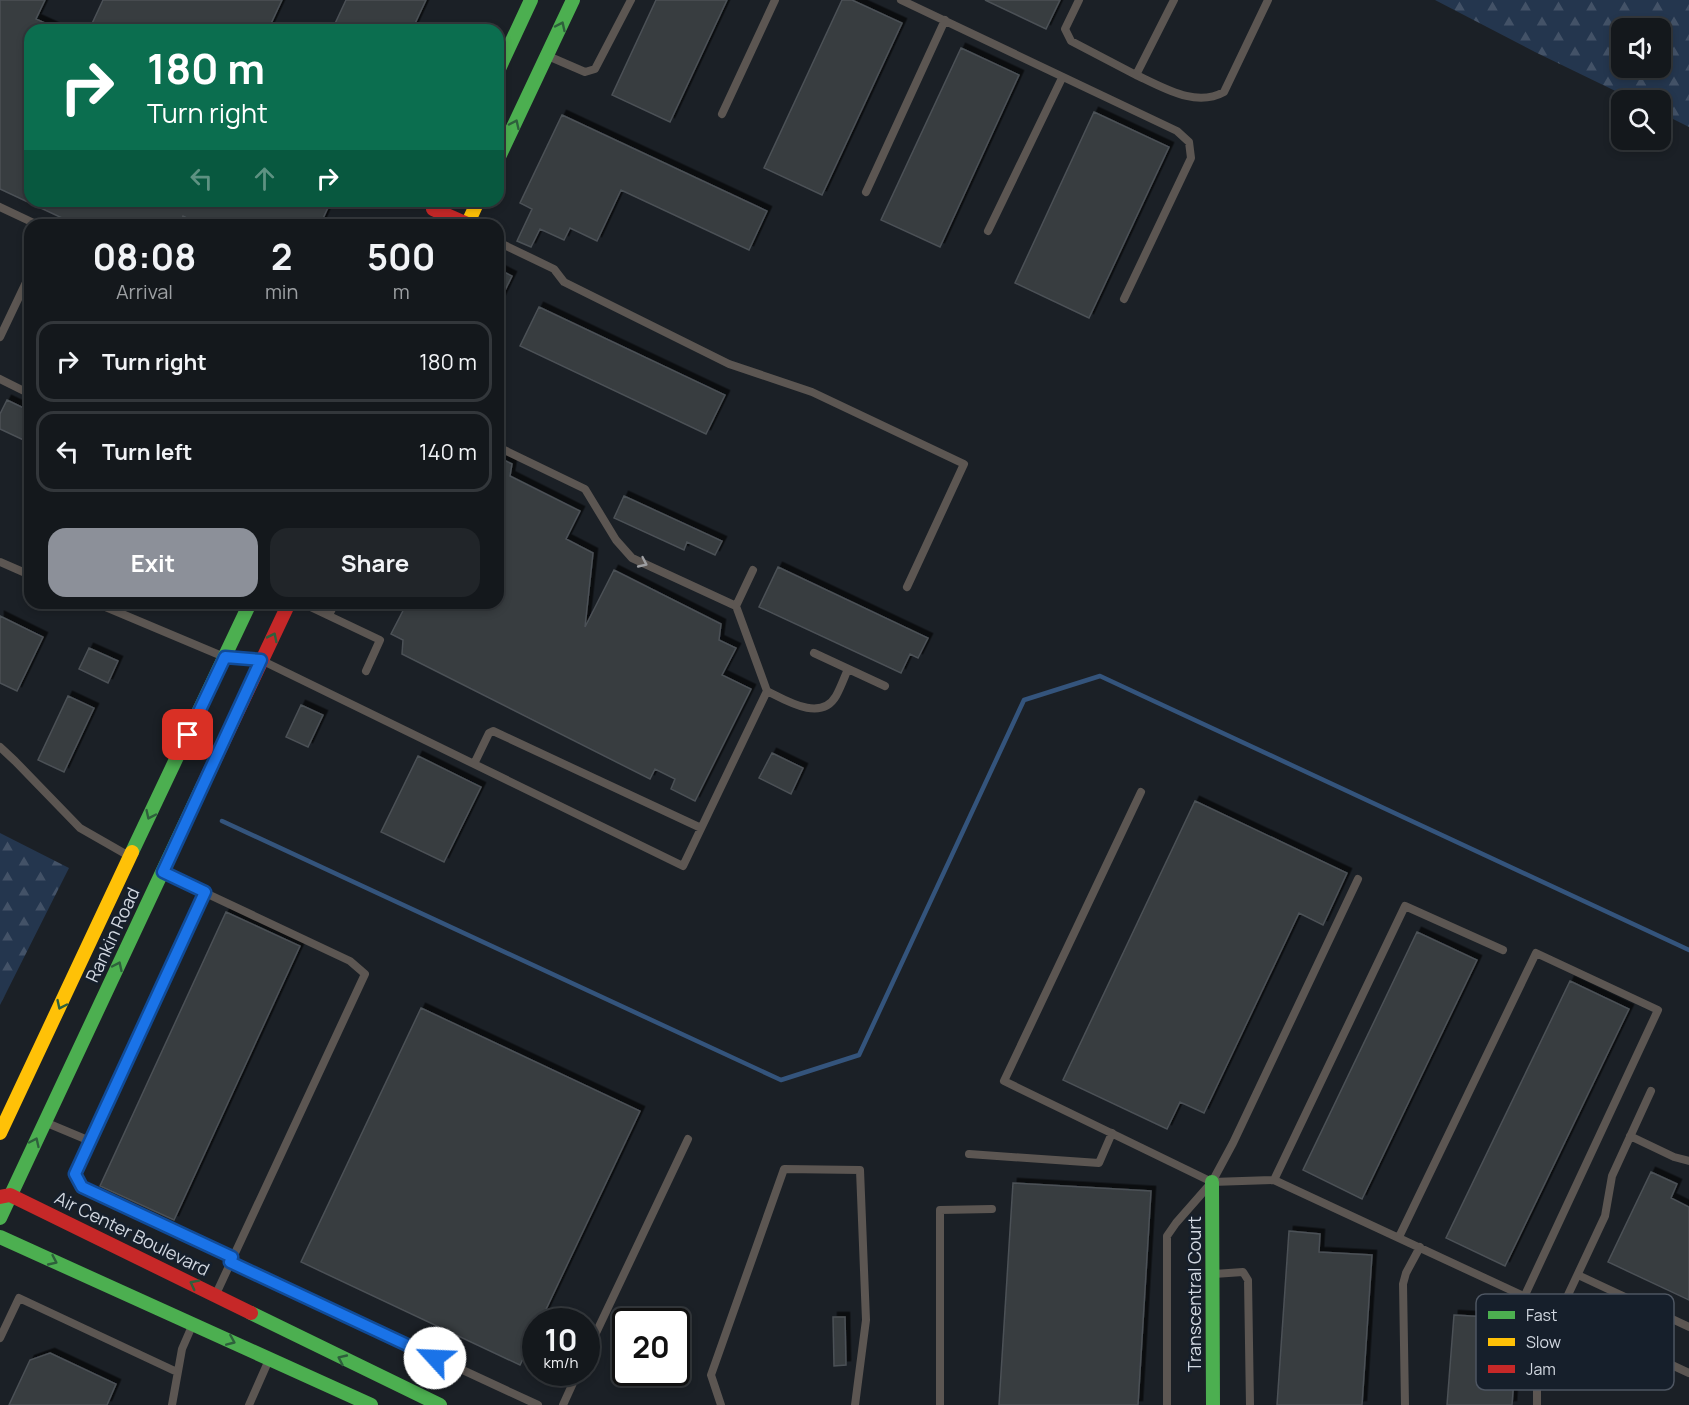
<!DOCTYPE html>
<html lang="en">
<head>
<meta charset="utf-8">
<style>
  body { margin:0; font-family:Manrope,sans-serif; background:#212529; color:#f1f3f6; height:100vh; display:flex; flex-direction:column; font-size:22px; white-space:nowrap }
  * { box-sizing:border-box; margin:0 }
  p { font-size:20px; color:#9da0a3 }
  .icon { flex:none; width:33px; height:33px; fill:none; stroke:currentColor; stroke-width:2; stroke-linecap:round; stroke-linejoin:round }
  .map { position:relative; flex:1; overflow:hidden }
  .details { position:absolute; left:24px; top:219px; width:480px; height:390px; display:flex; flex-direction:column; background:#14181c; border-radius:18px; box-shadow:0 3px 9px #0003,0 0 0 2px #33373b }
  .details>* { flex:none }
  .guide { position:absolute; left:24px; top:24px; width:480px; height:183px; border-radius:18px; box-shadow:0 3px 9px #0003,0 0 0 2px #33373b; background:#0b6e4f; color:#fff; overflow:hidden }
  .tools { position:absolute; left:1611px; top:18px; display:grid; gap:12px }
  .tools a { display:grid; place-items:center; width:60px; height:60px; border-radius:12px; background:#14181c; box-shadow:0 3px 9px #0003,0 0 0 2px #33373b; font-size:30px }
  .speed { position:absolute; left:522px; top:1308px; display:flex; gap:12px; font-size:30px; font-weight:700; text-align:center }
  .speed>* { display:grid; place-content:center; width:78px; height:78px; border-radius:50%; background:#14181c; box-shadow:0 3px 9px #0003,0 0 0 2px #33373b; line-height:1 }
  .speed small { font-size:15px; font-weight:400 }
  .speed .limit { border:3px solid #111; border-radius:9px; background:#fff; color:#111 }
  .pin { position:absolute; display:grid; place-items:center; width:51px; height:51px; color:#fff; margin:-26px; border-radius:12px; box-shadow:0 3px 9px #0006 }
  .me { position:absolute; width:66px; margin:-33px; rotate:295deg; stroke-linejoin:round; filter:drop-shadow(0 0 4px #0008) }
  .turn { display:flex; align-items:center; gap:21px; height:126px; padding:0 24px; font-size:27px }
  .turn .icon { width:78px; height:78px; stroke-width:2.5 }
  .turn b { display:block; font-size:42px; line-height:51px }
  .lanes { display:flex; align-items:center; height:57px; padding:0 24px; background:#0003; justify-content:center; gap:30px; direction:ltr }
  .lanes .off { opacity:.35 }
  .eta { display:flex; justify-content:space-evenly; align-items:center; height:102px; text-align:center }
  .eta b { font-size:36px; font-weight:700; line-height:42px }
  .cta { display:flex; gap:12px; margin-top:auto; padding:12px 24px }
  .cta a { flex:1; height:69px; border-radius:18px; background:#8c9099; color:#fff; font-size:24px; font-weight:700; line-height:69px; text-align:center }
  .cta a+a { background:#212529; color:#f1f3f6 }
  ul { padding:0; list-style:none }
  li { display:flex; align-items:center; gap:18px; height:81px; margin:0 12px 9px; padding:0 12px; border:3px solid #33373b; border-radius:18px }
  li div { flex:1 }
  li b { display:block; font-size:22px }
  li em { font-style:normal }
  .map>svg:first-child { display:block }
  .forest { fill:url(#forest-firs); fill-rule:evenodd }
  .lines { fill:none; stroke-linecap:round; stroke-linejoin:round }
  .stream { stroke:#34547c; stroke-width:4.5 }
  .building { fill:#373c41; stroke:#4c5156; stroke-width:1.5; filter:url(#shadow) }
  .lane { stroke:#5c5652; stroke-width:8 }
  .fast { stroke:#4caf50; stroke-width:14 }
  .slow { stroke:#ffc107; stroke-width:14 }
  .jam { stroke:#c62828; stroke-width:14 }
  .oneway { stroke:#2e603c }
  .oneway2 { stroke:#9d9ea1 }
  .route-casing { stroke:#114b97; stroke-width:15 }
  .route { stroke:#1a73e8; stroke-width:10 }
  .labels { text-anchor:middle; stroke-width:5; stroke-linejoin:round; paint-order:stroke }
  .street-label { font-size:18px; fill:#d2d8e1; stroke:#161f2b }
  .key { fill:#161f2b; stroke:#4e5662; stroke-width:1.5 }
  .key-label { font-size:16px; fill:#d2d8e1 }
</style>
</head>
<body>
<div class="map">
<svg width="1689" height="1405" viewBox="0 0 1689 1405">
  <defs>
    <pattern id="forest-firs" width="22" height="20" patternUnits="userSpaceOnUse" patternTransform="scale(1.5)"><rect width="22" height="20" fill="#24364e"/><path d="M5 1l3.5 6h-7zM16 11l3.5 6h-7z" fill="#435267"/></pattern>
    <filter id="shadow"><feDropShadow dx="4.5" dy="-4.5" stdDeviation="0" flood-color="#0009"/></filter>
  </defs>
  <rect width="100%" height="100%" fill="#1b2026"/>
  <path class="forest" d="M1435 0H1689V127L1661 113 1660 100H1634L1535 52ZM1622 28H1660V68H1622Z
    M0 833 69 868 0 1005Z"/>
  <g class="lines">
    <path class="stream" d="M222 821 781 1080 859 1055 1024 700 1100 676 1689 950"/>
  </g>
  <path class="building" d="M0 0H45L36 19 60 30H30V201H331L320 225H201L183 216 179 225H77L0 189Z
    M103 0H282L268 30H89Z
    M346 0H426L412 30H332Z
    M656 0H727L670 122 612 95Z
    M842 0H852L902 23 822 195 764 168Z
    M985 0H1060L1046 29Z
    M961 48 1019 75 940 247 881 220Z
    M1094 112 1169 147 1089 318 1015 283Z
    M562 115 767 211 749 250 621 190 597 241 570 228 564 240 540 229 531 247 517 241 532 209 520 203Z
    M498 269 512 276 498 305Z
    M539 307 725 395 706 434 520 346Z
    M7 400 30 411V443L0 429V414Z
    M498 457 512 464 510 476 580 511 566 539 593 553 585 627 614 570 721 624 719 640 736 648 722 675 751 689 695 801 671 789 675 779 655 769 650 779 402 654 403 640 391 634 407 603H498Z
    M624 496 722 541 715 555 687 542 684 550 614 518Z
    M778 567 928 638 918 658 910 654 901 673 759 607Z
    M0 616 43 637 17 691 0 683Z
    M89 648 118 661 108 683 79 669Z
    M68 696 94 708 64 772 38 760Z
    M301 705 323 715 308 747 286 737Z
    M772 753 803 768 791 794 759 778Z
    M418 756 481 787 444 862 381 832Z
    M1195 801 1347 873 1323 925 1299 913 1204 1113 1180 1102 1167 1129 1063 1080Z
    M226 912 300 946 174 1220 100 1186Z
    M1417 932 1477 960 1362 1199 1303 1170Z
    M1570 981 1629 1009 1505 1266 1446 1238Z
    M421 1008 640 1111 540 1322H536V1332L520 1365 301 1262Z
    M1651 1172 1677 1184 1671 1198 1689 1207V1300L1608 1262Z
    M1013 1183 1151 1191 1138 1405H999Z
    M1289 1231 1320 1234 1319 1252 1372 1255 1362 1405H1277Z
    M1454 1315 1488 1317 1487 1335 1517 1337 1512 1405H1447Z
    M833 1317H845L846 1365 834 1366Z
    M50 1353 116 1384 107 1405H9L30 1360Z"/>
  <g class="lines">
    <path class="lane" d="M901 0 1177 131 1189 142 1191 158 1124 299
      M1079 0 1065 29 1071 41 1136 75
      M1174 0 1136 75C1163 87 1195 108 1224 92L1268 0
      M548 56 585 72 595 69 631 0
      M722 114 775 0
      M866 192 945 20
      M0 207 38 225
      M988 231 1062 78
      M498 242 554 269 564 282 729 364 812 392 964 464 907 587
      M0 337 30 274
      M0 379 30 394
      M498 447 585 489 616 540 632 558 736 606 767 691C787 701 821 722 836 696 841 687 844 678 848 669
      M0 562 30 575
      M96 603 222 656
      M302 603 380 640 366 671
      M736 606 753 570
      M329 615 335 603
      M814 653 885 686
      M265 662 683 866 767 691
      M0 747 15 761 80 828 129 856
      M474 764 489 733 493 731 701 828
      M1141 792 1004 1081 1212 1182 1274 1180 1689 1373
      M163 873 350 961 365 974 216 1294
      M205 892 75 1174 82 1187 233 1257
      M47 1123 90 1141
      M1630 1136 1674 1157 1689 1161
      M969 1154 1099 1163 1112 1133
      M1274 1180 1405 906 1503 950
      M1399 1237 1536 953 1658 1010 1525 1295
      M230 1262 538 1405
      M1214 1274 1243 1272 1248 1280 1250 1405
      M1578 1275 1689 1327
      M1560 1312 1605 1216 1612 1176 1651 1091
      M0 1338 19 1298 177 1372
      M586 1354 688 1139
      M172 1405 182 1349 192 1326
      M249 1405 268 1362
      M563 1405 578 1372
      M721 1405 711 1375 784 1169 860 1170 866 1320 855 1405
      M940 1405V1210L992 1209
      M1167 1405V1236L1176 1223 1212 1182 1233 1143 1358 879
      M1405 1405 1403 1284 1406 1273 1420 1247
      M1537 1405V1345L1554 1309"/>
    <path class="fast" d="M498 71 531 0
      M498 159 573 0
      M132 852 250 603
      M1212 1182 1213 1405
      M0 1218 203 785
      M0 1237 371 1405
      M251 1313 440 1405"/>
    <path class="slow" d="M467 225 478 201
      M0 1133 132 852"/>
    <path class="jam" d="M433 209 467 224
      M203 785 289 603
      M0 1197 10 1195 251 1313"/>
  </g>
  <defs><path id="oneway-chevron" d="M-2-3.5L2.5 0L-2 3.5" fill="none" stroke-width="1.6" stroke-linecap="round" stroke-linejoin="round" transform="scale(1.5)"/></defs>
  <g class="oneway">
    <use href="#oneway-chevron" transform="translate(561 26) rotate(-65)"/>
    <use href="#oneway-chevron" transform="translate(515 124) rotate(-65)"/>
    <use href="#oneway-chevron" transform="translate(273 637) rotate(-64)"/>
    <use href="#oneway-chevron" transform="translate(150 815) rotate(115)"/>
    <use href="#oneway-chevron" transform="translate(118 966) rotate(-65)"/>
    <use href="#oneway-chevron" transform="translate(61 1005) rotate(115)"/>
    <use href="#oneway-chevron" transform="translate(35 1142) rotate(-65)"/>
    <use href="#oneway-chevron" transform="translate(53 1261) rotate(25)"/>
    <use href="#oneway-chevron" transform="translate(194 1284) rotate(-153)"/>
    <use href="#oneway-chevron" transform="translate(231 1341) rotate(23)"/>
    <use href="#oneway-chevron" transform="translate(342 1359) rotate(-155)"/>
  </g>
  <use class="oneway2" href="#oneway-chevron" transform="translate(643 563) rotate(25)"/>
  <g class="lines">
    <defs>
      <path id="route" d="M188 735 225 657 261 660 163 872 205 892 75 1174 82 1187 232 1257 230 1262 435 1358"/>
    </defs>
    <use href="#route" class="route-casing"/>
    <use href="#route" class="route"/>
  </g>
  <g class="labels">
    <g class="street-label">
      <text transform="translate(113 935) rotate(-65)" y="6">Rankin Road</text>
      <text transform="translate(132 1234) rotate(26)" y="6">Air Center Boulevard</text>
      <text transform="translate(1195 1294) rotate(-90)" y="6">Transcentral Court</text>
    </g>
  </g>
  <rect x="1476" y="1294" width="198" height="96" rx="9" class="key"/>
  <rect x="1488" y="1311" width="27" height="8" fill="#4caf50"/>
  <rect x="1488" y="1338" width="27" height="8" fill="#ffc107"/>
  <rect x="1488" y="1365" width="27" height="8" fill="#c62828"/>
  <g class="key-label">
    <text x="1526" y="1321">Fast</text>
    <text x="1526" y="1348">Slow</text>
    <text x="1526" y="1375">Jam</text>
  </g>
</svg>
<div class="tools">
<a><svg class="icon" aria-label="sound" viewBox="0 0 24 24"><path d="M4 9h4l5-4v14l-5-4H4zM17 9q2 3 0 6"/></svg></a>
<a><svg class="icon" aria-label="search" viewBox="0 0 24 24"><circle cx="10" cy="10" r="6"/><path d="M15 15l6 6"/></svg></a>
</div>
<div class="speed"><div>10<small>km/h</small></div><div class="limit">20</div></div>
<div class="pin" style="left:188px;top:735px;background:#d93025"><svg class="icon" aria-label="arrive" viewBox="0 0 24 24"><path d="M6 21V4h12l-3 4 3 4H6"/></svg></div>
<svg class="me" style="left:435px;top:1358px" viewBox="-20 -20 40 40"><circle r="19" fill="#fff"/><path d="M0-13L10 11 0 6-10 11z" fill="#1a73e8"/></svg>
<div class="guide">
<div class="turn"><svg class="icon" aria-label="right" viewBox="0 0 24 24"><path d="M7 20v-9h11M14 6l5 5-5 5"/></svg><div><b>180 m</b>Turn right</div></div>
<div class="lanes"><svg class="icon off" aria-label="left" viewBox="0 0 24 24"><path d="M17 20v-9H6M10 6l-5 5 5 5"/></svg><svg class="icon off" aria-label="ahead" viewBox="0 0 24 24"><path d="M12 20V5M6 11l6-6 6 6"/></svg><svg class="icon" aria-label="right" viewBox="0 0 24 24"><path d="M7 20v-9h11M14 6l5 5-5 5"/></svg></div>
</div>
<section class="details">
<div class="eta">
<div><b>08:08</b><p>Arrival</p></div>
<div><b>2</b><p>min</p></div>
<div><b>500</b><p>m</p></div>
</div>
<ul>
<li><svg class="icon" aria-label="right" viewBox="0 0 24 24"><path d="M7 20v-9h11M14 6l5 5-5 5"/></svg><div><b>Turn right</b></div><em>180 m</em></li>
<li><svg class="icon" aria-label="left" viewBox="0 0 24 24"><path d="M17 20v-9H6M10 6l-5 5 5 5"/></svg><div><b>Turn left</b></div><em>140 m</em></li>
</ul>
<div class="cta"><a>Exit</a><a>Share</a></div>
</section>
</div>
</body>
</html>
